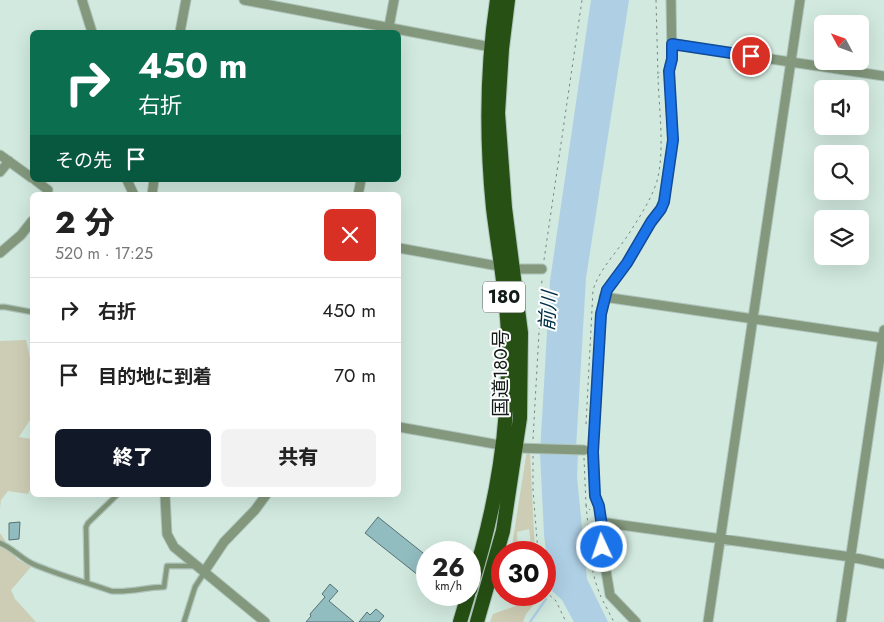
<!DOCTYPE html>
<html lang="ja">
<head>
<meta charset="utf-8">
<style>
  body { margin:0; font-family:Jost,"Noto Sans JP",sans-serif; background:#f2f2f2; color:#222; height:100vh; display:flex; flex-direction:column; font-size:19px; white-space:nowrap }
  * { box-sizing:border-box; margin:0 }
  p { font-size:16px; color:#767676 }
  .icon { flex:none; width:28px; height:28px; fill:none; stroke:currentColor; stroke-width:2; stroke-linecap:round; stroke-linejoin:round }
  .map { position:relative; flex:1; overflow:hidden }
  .details { position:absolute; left:30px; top:192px; width:371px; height:305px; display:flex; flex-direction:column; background:#fff; border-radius:8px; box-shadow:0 5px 20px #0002 }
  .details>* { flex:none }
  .hud { position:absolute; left:30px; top:30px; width:371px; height:152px; border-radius:8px; box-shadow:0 5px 20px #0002; background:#0b6e4f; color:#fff; overflow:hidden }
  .needle { width:32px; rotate:311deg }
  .fabs { position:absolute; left:814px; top:15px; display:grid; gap:10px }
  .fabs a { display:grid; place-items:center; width:55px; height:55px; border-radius:8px; background:#fff; box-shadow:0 5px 20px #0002; font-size:25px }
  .speed { position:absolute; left:416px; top:541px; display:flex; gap:10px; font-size:25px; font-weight:700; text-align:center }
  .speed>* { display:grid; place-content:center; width:65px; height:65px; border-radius:50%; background:#fff; box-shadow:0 5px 20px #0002; line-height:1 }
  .speed small { font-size:12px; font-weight:400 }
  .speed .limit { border:8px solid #d22; background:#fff; color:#111 }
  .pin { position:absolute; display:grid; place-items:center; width:42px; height:42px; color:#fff; margin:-21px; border:2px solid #fff; border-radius:50%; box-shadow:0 1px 5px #0007 }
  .me { position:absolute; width:55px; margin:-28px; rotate:357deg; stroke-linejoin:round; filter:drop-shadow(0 0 4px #0008) }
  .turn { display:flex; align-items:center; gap:18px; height:105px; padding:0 25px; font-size:22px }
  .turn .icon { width:65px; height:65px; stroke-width:2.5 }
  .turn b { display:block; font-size:35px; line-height:42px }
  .then { display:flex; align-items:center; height:48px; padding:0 25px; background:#0003; gap:10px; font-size:19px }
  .round { display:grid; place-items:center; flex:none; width:52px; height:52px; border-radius:8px; background:#f2f2f2 }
  .head { display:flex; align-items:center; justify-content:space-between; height:85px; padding:0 25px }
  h1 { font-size:30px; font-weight:800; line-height:38px }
  .cta { display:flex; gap:10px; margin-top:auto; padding:10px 25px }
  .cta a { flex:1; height:58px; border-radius:8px; background:#111827; color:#fff; font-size:20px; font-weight:800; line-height:58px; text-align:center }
  .cta a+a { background:#f2f2f2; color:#222 }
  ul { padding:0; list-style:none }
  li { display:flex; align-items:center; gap:15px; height:65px; padding:0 25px; border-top:1px solid #e0e0e0 }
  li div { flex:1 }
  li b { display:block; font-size:19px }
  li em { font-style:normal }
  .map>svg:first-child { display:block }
  .green { fill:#cdccb4 }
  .water { fill:#aecfe4 }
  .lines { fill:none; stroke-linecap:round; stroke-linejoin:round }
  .stream { stroke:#aecfe4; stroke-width:2.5 }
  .building { fill:#91bcc0; stroke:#587173 }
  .service-casing { stroke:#afc4bb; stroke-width:7 }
  .minor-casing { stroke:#afc4bb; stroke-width:11 }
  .trunk-casing { stroke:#afc4bb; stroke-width:16 }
  .path { stroke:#768680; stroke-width:1; stroke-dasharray:2.5 4; stroke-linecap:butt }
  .service { stroke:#83987c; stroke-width:4.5 }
  .minor { stroke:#83987c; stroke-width:9 }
  .trunk { stroke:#265014; stroke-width:14 }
  .route-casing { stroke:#114b97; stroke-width:12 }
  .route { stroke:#1a73e8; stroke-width:9 }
  .labels { text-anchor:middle; stroke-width:4; stroke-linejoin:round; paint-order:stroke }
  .shield { fill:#fff; stroke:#595f5d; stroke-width:1 }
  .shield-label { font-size:18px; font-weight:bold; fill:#121b18 }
  .street-label { font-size:19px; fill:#121b18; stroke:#fff }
  .water-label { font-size:20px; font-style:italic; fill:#023146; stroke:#fff }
</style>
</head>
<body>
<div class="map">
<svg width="884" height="622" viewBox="0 0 884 622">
  <rect width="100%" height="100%" fill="#d1e9df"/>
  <path class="green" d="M26 340 32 366V417L19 437 32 439V485L28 494 8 491 1 500 0 508V341Z
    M527 450 530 452 535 552H532L529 529 517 532 518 551 511 552Z
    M0 533 17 559 31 567 11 590 15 599 36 622H0Z
    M536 595H542L526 614 523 622H490L493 614 530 601Z"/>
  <path class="water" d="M591 0H629L586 278 576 448 578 452 577 477 587 579 608 622H574L562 600 550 589 544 534 540 453 550 281Z"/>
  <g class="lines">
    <path class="stream" d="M530 622 546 599"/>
  </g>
  <path class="building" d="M378 517 428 557V583L365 533Z
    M20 522 19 539 9 540V523Z
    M330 584 338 591 329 601 354 622H306L311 616 310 614 325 597 322 594Z
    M376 609 384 616 379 622H359L367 612 370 615Z"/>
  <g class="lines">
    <defs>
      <path id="service" d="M0 307H5L32 312
        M0 543C13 548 20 558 33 564 58 575 85 582 111 591 129 593 146 587 164 587L167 566H196
        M87 582 86 527 88 523 117 495
        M184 622 195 587 204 573"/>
      <path id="minor" d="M82 0 92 32
        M244 0 496 48
        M180 32 186 0
        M388 32 394 0
        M672 44 884 76
        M0 155 32 178
        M0 172 9 161
        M35 180 48 190
        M127 180 134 195
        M152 195 154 180
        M358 195 361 180
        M399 248 514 269H542
        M0 253 21 235 32 221
        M604 297 884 338
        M399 427 517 448 584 450
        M165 495 167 534 174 547 265 622
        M600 522 851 557 884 564
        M204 572 224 542 255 510 266 495
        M636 622 610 595 602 547 603 540 599 507 595 496 593 452 601 314 607 290 627 263 651 222 661 209 664 202 673 140 669 71 672 59 671 0
        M708 622 800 0
        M841 622 884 330"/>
      <path id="trunk" d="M470 590C497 505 510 426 508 336 507 294 498 250 493 208 486 137 486 71 497 0
        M460 622 468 595
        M477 622 503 531 520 418 521 333 505 208 498 113 502 49 508 0"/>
    </defs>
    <use href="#service" class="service-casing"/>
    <use href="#minor" class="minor-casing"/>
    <use href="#trunk" class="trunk-casing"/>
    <path class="path" d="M656 0 658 76
      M544 260 582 0
      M586 424 593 290C600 268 618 251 630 232 640 216 651 200 657 181 665 150 659 109 658 77L660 72
      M533 439 542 279
      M533 456V490L538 552
      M584 458 586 505 590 510
      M586 505 590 546
      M594 538C587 556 594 580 601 597
      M545 591 556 601 566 622
      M603 601 614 622"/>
    <use href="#service" class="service"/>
    <use href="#minor" class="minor"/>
    <use href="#trunk" class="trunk"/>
  </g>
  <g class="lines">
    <defs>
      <path id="route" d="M602 547 604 540 599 506 595 496 593 452 601 314 607 290 627 263 651 222 661 209 664 202 673 140 669 71 672 59V44L751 56"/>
    </defs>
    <use href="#route" class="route-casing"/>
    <use href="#route" class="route"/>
  </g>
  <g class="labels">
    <rect class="shield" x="483" y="281.5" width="42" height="31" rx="4"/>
    <g class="shield-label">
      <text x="504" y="303">180</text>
    </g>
    <g class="street-label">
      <text transform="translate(500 373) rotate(-90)" y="7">国道180号</text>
    </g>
    <g class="water-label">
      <text transform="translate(548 311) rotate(-86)" y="7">前川</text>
    </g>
  </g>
</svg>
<div class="fabs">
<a><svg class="needle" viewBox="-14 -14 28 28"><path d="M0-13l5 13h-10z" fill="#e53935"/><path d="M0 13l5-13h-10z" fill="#767676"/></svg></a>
<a><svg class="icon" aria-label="sound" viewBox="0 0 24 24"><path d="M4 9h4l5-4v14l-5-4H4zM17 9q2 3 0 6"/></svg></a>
<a><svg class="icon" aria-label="search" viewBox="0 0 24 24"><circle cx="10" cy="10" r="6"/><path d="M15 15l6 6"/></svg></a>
<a><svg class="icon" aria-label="layers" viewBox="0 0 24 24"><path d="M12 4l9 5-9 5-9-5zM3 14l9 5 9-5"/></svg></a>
</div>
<div class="speed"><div>26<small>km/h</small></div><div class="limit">30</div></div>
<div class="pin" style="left:751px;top:56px;background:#d93025"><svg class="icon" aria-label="arrive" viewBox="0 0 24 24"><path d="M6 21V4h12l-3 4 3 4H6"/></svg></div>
<svg class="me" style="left:602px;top:547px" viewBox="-20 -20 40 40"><circle r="17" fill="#1a73e8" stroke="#fff" stroke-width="3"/><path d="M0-11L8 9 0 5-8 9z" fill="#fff"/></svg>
<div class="hud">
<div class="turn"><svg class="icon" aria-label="right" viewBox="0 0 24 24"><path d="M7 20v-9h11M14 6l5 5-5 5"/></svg><div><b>450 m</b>右折</div></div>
<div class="then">その先<svg class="icon" aria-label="arrive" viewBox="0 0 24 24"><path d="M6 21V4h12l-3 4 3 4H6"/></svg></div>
</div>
<section class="details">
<div class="head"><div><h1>2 分</h1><p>520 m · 17:25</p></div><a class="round" style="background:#d93025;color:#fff"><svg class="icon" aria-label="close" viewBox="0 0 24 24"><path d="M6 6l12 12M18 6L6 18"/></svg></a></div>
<ul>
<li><svg class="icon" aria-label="right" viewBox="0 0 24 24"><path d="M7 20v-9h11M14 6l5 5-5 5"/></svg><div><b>右折</b></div><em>450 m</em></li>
<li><svg class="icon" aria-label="arrive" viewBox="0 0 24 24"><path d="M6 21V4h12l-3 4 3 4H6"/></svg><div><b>目的地に到着</b></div><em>70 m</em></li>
</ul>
<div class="cta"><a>終了</a><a>共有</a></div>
</section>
</div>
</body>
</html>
